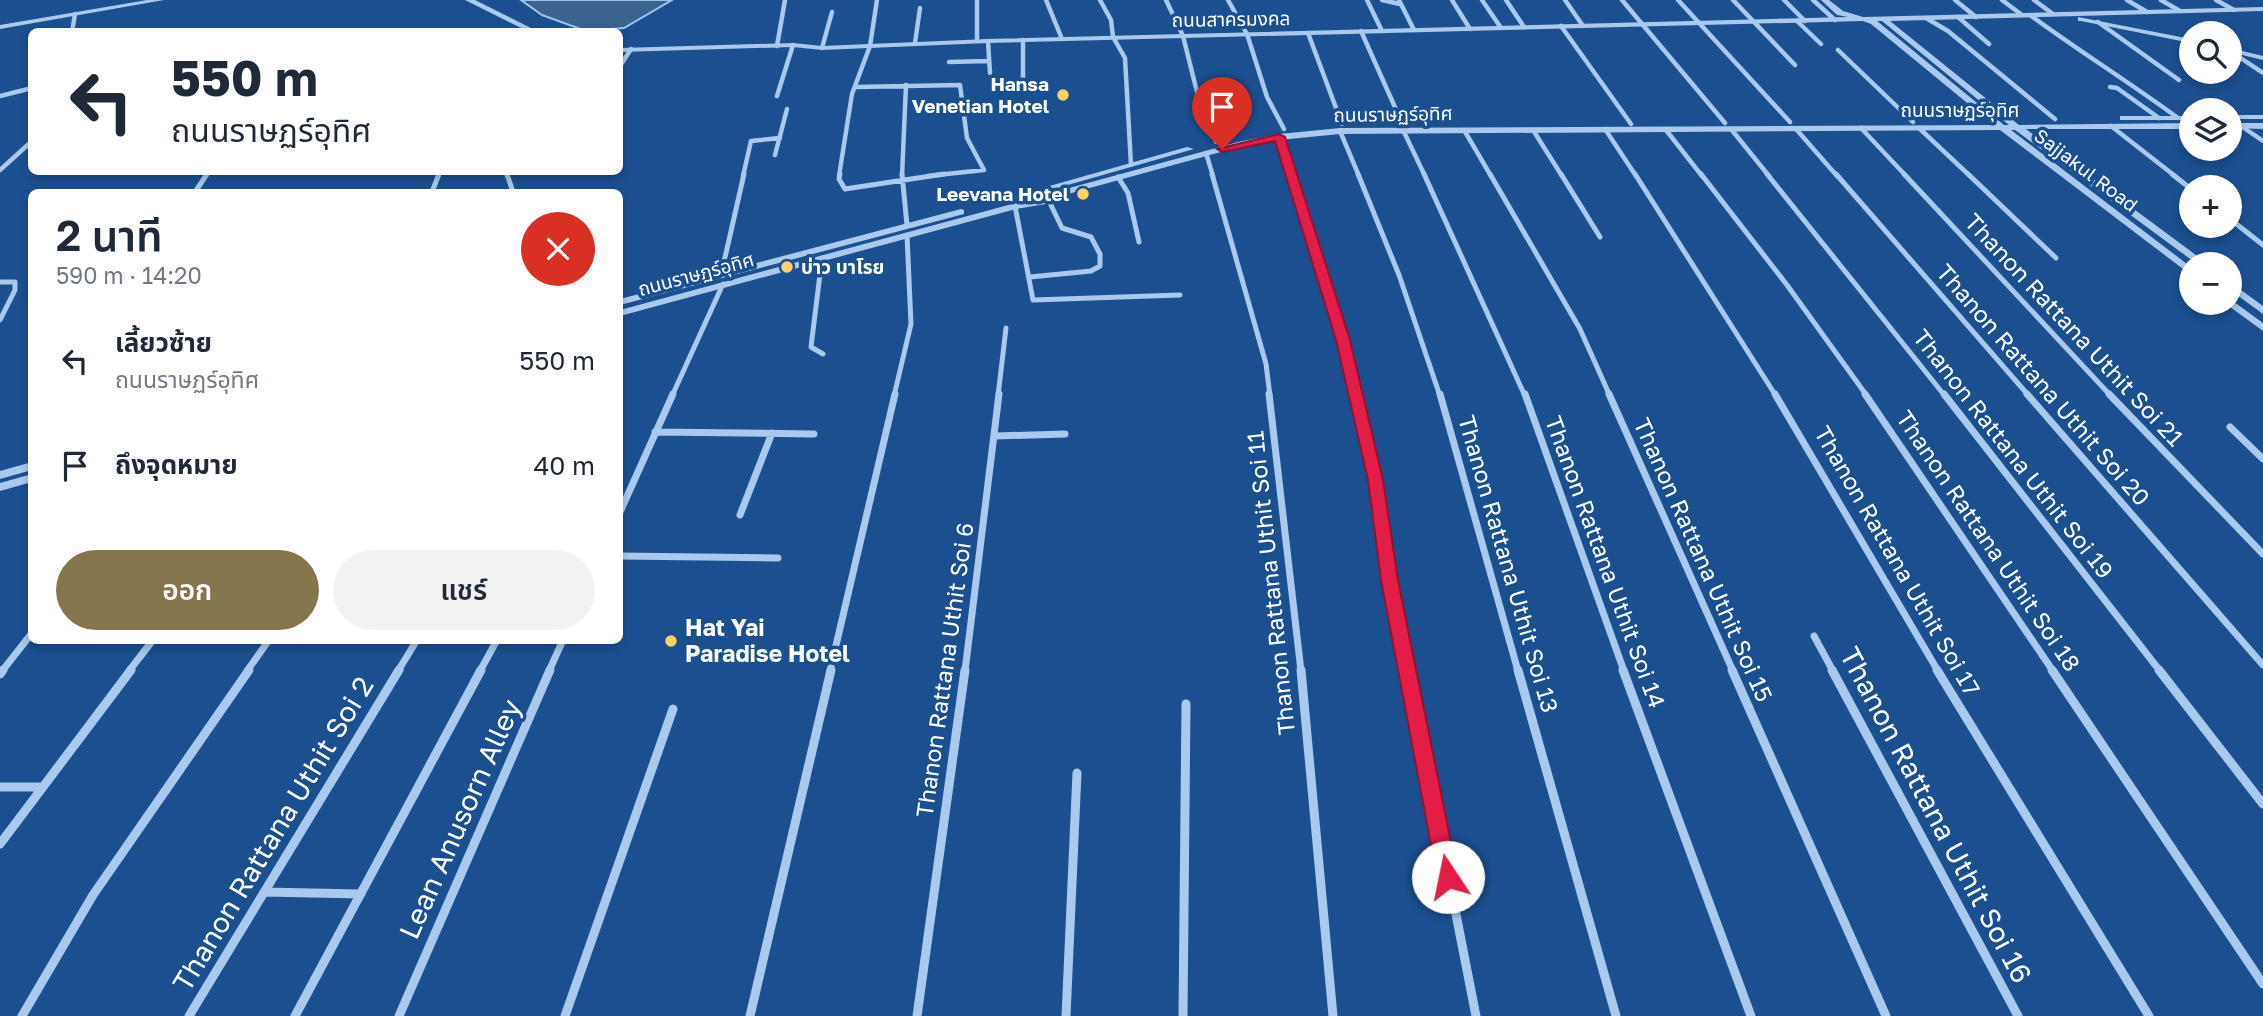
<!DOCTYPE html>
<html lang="th">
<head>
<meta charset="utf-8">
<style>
  body { margin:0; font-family:"Golos Text","Noto Sans Thai",sans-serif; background:#f2f2f3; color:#1f2937; height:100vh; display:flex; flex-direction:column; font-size:26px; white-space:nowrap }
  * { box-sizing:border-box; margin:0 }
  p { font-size:23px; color:#747a83 }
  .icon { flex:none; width:38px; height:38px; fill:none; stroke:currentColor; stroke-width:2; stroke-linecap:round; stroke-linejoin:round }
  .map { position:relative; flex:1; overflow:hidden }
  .drawer { position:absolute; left:28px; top:189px; width:595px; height:455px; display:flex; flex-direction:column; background:#fff; border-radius:10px; box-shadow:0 4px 10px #0003 }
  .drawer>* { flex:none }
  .guide { position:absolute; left:28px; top:28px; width:595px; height:147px; border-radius:10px; box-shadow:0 4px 10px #0003; background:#fff; color:#1f2937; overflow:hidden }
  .buttons { position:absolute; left:2179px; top:21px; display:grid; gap:14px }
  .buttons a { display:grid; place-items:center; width:63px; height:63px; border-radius:50%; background:#fff; box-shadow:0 4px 10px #0003; font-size:35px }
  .pin { position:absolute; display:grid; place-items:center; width:60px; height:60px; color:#fff; margin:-72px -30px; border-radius:50% 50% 50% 0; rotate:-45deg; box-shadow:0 0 7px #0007 }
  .pin .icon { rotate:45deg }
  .me { position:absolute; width:77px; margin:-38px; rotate:349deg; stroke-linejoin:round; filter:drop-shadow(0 0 5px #0008) }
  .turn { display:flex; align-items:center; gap:24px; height:147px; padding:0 28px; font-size:32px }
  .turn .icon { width:91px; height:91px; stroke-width:2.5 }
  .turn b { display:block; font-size:49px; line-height:60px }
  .round { display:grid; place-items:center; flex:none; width:74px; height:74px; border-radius:37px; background:#f2f2f3 }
  .summary { display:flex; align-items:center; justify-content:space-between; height:119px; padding:0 28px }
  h1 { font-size:42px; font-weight:600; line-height:52px }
  .primary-button { display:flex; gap:14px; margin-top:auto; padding:14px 28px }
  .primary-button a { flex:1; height:80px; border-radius:42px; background:#84754c; color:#fff; font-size:28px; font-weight:600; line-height:80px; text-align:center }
  .primary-button a+a { background:#f2f2f3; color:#1f2937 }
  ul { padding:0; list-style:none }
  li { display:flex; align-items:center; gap:21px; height:105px; padding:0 28px }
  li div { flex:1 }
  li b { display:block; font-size:26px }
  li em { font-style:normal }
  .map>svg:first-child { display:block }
  .water { fill:#3c6290; stroke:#9cc4f0; stroke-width:2 }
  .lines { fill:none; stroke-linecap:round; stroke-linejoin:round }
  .minor-far3 { stroke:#a9c9ee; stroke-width:4.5 }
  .minor-far2 { stroke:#a9c9ee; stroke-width:5 }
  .minor-far1 { stroke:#a9c9ee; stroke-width:7 }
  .minor { stroke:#a9c9ee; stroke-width:9 }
  .tertiary { fill:#a9c9ee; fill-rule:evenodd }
  .route { fill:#e11d48; stroke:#92132f; stroke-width:2 }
  .poi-dot { fill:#ffd166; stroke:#1b4f8f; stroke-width:2.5 }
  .labels { text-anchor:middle; stroke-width:7; stroke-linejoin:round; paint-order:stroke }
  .far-street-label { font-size:19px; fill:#fff; stroke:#1b4f8f }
  .far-poi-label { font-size:19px; font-weight:bold; fill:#fff; stroke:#1b4f8f; text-anchor:end }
  .street-label { font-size:23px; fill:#fff; stroke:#1b4f8f }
  .poi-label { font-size:23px; font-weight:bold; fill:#fff; stroke:#1b4f8f; text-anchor:start }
  .near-street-label { font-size:28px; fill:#fff; stroke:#1b4f8f }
</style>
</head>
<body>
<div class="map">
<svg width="2263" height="1016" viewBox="0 0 2263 1016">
  <rect width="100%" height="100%" fill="#1b4f8f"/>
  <path class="water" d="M521 0H672L624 28 586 31 542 15Z"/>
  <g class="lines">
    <path class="minor-far3" d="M977 0V41
      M1046 0 1062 39
      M1100 0 1111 20 1113 37 1125 58 1131 165
      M1166 0 1183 36 1199 100 1216 142
      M1228 0 1247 34 1267 97 1284 129
      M1367 0 1382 31
      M1382 0 1400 4
      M1399 0 1414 30
      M1452 0 1470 29
      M1482 0 1501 28
      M1506 0 1524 27
      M1565 0 1583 26
      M1622 0 1725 123
      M1678 0 1790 122
      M1733 0 1795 65
      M1784 0 1805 21
      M1813 0 1835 20
      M1955 0 1976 17
      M2002 0 2022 15
      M2034 0 2053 14
      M2127 0 2147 12
      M2161 0 2180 11
      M2216 0 2234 10
      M2030 15C2079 51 2129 82 2178 118
      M1958 17 1989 44
      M1926 18 1948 31 2055 119
      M1797 21 1821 44
      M2098 22 2179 80
      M1561 26 1631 124
      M1361 31 1402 123
      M72 32 75 14
      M1308 33 1342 124
      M1023 40V79
      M988 41 990 73
      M915 43 920 8
      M777 46 785 0
      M822 48 832 12
      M1838 50 1913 122
      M2230 51 2263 73
      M949 62 989 61
      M620 66 631 49
      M856 87 960 85 967 138 984 170 928 176
      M2110 87 2117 88 2159 118
      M0 96 32 88
      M777 96 793 45
      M2111 126 2175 176
      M2241 126 2263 141
      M1861 128 1906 176
      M1919 128 1970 176
      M1605 129 1636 176
      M1731 129 1769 176
      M1796 129 1837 176
      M1403 130 1425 176
      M1464 130 1491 176
      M1533 130 1562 176
      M1666 130 1702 176
      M1340 131 1359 176
      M1279 137 1291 176
      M1206 153 1213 176
      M775 155 787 109
      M0 170 32 141
      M506 172 507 176
      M206 176 209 172
      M438 176 440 172
      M743 176 751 141 780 138
      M839 176 852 94 870 46 877 0
      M902 176 906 85"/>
    <path class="minor-far2" d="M507 174 513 192
      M840 174 839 179 845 189 944 174
      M902 174 907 225
      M1212 174 1266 364 1270 396
      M1291 174 1343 340 1356 396
      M1358 174 1399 275 1440 396
      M1424 174 1525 396
      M1490 174 1580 329 1610 396
      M1561 174 1600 237
      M1635 174 1776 396
      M1701 174 1787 285 1867 396
      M1767 174 1945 396
      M1836 174 2029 396
      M1904 174 2111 396
      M1968 174 2056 258
      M2172 174 2191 189
      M1118 177 1128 193 1139 242
      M195 192 207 174
      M432 192 439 174
      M1015 206 1033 300 1180 295
      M2230 219 2263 245
      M822 258 811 347 823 354
      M721 275 744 174
      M1030 277 1091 271 1100 266V254L1091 237 1062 228 1049 201
      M0 282H15V290L0 320
      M672 396 723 284
      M894 396 911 324 907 235
      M998 396 1006 328"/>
    <path class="minor-far1" d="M1269 394 1301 671
      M1356 394 1376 480 1390 580 1408 671
      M1440 394 1518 671
      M1525 394 1624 671
      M1609 394 1733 671
      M1775 394 1938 671
      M1865 394 2053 671
      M1944 394 2160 671
      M2027 394 2263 665
      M2109 394 2263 554
      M2230 427 2263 459
      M655 432 814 434
      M995 436 1065 434
      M620 512 673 394
      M740 515 772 433
      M620 556 778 558
      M1814 636 1833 671
      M2 671 32 633
      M129 671 153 640
      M247 671 269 640
      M398 671 417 640
      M480 671 497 640
      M549 671 563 640
      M830 671 895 394
      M965 671 999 394"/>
    <path class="minor" d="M1301 670 1333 1016
      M1408 670 1476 1016
      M1518 670 1616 1016
      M1623 670 1751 1016
      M1732 670 1886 1016
      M1832 670 2018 1016
      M1937 670 2149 1016
      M2052 670 2263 984
      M2159 670 2263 804
      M0 674 3 670
      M0 787H42
      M0 844 131 670
      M264 892 361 894
      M22 1016 93 895 249 670
      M189 1016 399 670
      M295 1016 481 670
      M399 1016 550 670
      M565 1016 673 709
      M750 1016 831 670
      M917 1016 965 670
      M1066 1016 1077 773
      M1183 1016 1186 704"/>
    <path class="tertiary" d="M147 0H164L0 29V25Z
      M465 0H475L539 32H529Z
      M1821 0H1829L1843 11 1863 17 2263 7V11L1890 21 2019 125 2191 123V129H2026L2208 264H2197L2015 130H2011L2191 267V275L2000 130 1340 134 1279 140 1239 147 1068 194 1052 203 1016 209 620 316V310L1012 204 1047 199 1062 190 1238 142 1279 134 1340 128 1994 125 1871 24 1863 21 988 43 822 50 793 47 620 52V48L793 43 822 46 988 39 1848 17 1837 15ZM1877 21H1882L2009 125H2004Z
      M2078 17 2191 39V43L2081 21H2078Z
      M2230 48 2263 56V60L2230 52Z
      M2230 115H2263V119H2230Z
      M2120 116H2191V120H2120Z
      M2263 123V129L2230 128V123Z
      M1187 147 1194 149 1012 201 1009 202 1004 199Z
      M961 209 964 210V214L620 305V299Z
      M2230 282 2263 306V314L2230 290Z
      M2230 299 2263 323V331L2226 304 2225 303H2230Z
      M32 462V470L0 479V471Z
      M32 474V482L0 491V483Z"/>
  </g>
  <path class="route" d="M1279 134 1285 137 1350 340 1383 480 1398 580 1458 877 1455 883 1448 886 1440 883 1437 877 1381 580 1368 480 1336 340 1275 141 1222 152 1217 149Z"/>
  <g class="poi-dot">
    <circle cx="1063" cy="95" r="7"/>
    <circle cx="1083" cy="194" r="7"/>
    <circle cx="787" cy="267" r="7"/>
    <circle cx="671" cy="641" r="7"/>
  </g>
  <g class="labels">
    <g class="far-street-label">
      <text transform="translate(1231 19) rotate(-1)" y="7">ถนนสาครมงคล</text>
      <text x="1960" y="117">ถนนราษฏร์อุทิศ</text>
      <text transform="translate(1393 114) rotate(-1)" y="7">ถนนราษฏร์อุทิศ</text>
      <text transform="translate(2086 170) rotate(37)" y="7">Sajjakul Road</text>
      <text transform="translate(696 274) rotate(-15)" y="7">ถนนราษฏร์อุทิศ</text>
    </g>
    <g class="far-poi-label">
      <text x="1049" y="91">Hansa<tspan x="1049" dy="22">Venetian Hotel</tspan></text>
      <text x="1069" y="201">Leevana Hotel</text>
      <text x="801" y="274" text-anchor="start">บ่าว บาโรย</text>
    </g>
    <g class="street-label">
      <text transform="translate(2074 330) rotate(47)" y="8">Thanon Rattana Uthit Soi 21</text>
      <text transform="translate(2043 385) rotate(49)" y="8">Thanon Rattana Uthit Soi 20</text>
      <text transform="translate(2013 454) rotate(52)" y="8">Thanon Rattana Uthit Soi 19</text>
      <text transform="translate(1988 541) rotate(56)" y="8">Thanon Rattana Uthit Soi 18</text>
      <text transform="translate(1703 560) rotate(66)" y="8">Thanon Rattana Uthit Soi 15</text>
      <text transform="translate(1897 561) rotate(60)" y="8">Thanon Rattana Uthit Soi 17</text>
      <text transform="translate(1605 562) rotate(70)" y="8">Thanon Rattana Uthit Soi 14</text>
      <text transform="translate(1508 564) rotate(74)" y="8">Thanon Rattana Uthit Soi 13</text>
      <text transform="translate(1271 583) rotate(-96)" y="8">Thanon Rattana Uthit Soi 11</text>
      <text transform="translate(945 670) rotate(-82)" y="8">Thanon Rattana Uthit Soi 6</text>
    </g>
    <g class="poi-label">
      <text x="685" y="636">Hat Yai<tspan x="685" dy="26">Paradise Hotel</tspan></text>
    </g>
    <g class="near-street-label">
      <text transform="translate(1936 815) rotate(62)" y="10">Thanon Rattana Uthit Soi 16</text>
      <text transform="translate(460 819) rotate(-66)" y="10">Lean Anusorn Alley</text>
      <text transform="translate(273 834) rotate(-59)" y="10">Thanon Rattana Uthit Soi 2</text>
    </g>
  </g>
</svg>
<div class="buttons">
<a><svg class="icon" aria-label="search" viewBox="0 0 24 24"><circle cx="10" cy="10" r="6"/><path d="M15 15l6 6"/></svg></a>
<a><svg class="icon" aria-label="layers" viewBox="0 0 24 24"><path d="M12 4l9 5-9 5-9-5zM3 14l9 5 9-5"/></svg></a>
<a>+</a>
<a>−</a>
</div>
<div class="pin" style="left:1222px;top:149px;background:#d93025"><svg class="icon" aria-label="arrive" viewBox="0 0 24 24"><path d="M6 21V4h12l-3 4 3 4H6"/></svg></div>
<svg class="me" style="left:1448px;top:877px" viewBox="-20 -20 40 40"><circle r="19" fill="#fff"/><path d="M0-13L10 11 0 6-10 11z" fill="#e11d48"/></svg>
<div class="guide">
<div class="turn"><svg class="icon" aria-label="left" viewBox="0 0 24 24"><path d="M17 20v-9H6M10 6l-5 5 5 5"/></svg><div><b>550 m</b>ถนนราษฏร์อุทิศ</div></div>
</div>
<section class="drawer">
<div class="summary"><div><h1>2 นาที</h1><p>590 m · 14:20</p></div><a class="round" style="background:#d93025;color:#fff"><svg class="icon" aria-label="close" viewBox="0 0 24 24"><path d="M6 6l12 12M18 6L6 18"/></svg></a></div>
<ul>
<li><svg class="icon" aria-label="left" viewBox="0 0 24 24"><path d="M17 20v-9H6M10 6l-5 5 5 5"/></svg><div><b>เลี้ยวซ้าย</b><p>ถนนราษฏร์อุทิศ</p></div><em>550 m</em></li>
<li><svg class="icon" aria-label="arrive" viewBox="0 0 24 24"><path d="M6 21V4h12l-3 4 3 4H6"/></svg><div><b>ถึงจุดหมาย</b></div><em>40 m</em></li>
</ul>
<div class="primary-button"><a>ออก</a><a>แชร์</a></div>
</section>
</div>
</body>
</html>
